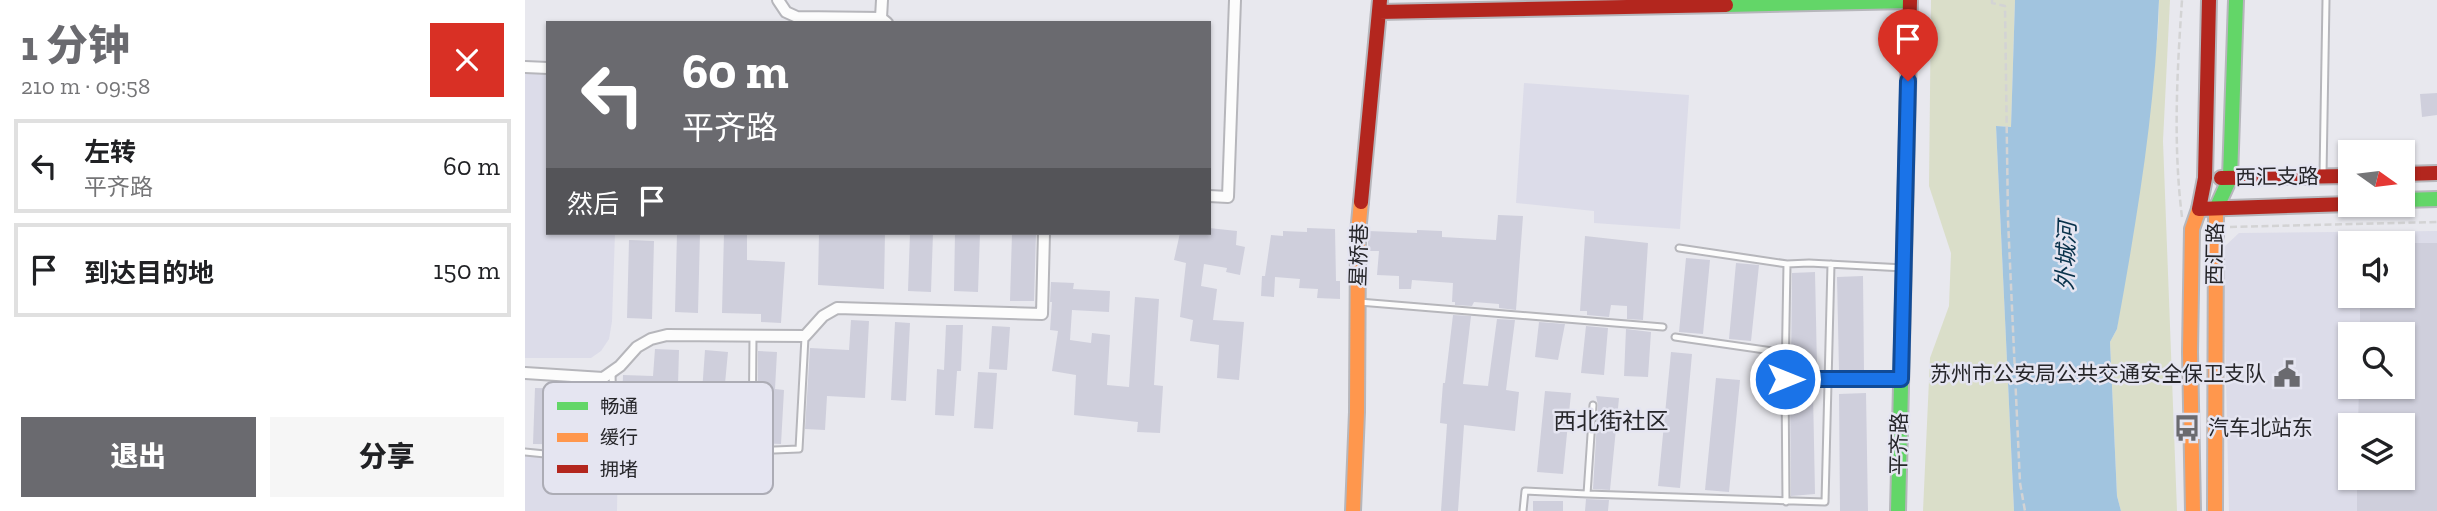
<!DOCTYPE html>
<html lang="zh">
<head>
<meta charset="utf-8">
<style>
  body { margin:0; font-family:"Zilla Slab","Noto Sans SC",serif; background:#f6f6f6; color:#202124; height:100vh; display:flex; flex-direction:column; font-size:26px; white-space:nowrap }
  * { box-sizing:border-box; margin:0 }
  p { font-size:23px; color:#757577 }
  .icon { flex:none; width:38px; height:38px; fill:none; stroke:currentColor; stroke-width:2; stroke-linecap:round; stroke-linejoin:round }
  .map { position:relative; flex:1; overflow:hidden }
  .sheet { display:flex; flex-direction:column; background:#fff; width:525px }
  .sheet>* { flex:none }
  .guide { position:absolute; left:21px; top:21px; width:665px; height:214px; border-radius:0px; box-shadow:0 2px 5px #0004; background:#6a6a6f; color:#fff; overflow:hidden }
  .needle { width:46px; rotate:104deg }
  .tools { position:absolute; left:1813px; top:140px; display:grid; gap:14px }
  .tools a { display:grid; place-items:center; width:77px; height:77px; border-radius:0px; background:#fff; box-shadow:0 2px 5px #0004; font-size:35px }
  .pin { position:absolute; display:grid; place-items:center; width:60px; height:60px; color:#fff; margin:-72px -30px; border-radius:50% 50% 50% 0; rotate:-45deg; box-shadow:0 0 7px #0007 }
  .pin .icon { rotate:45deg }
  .me { position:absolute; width:77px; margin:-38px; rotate:90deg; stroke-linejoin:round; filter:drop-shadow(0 0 5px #0008) }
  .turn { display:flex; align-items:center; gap:24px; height:147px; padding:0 21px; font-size:32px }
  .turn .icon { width:91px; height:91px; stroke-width:2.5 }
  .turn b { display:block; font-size:49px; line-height:60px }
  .then { display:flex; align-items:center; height:66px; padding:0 21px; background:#0003; gap:14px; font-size:26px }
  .round { display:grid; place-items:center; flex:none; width:74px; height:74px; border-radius:0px; background:#f6f6f6 }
  .head { display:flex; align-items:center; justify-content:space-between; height:119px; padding:0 21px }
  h1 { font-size:42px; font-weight:800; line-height:52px; color:#6a6a6f }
  .primary-button { display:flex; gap:14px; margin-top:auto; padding:14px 21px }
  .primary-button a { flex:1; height:80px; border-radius:0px; background:#6a6a6f; color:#fff; font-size:28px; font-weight:800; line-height:80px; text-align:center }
  .primary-button a+a { background:#f6f6f6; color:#202124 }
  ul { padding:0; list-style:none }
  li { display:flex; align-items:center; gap:21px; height:94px; margin:0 14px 10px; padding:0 7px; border:4px solid #e0e0e0; border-radius:0px }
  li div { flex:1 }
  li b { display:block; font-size:26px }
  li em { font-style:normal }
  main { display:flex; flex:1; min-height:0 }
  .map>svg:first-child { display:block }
  .built { fill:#dcdce9; fill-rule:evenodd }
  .green { fill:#dadec9 }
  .water { fill:#a1c4df }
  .building { fill:#cfcfdc }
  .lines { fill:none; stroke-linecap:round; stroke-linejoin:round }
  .lane-casing { stroke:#b6b6bb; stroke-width:9 }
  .street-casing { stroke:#b6b6bb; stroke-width:14 }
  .fast-casing { stroke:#b6b6bb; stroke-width:18 }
  .slow-casing { stroke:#b6b6bb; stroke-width:18 }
  .jam-casing { stroke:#b6b6bb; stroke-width:18 }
  .path { stroke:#d3d3d4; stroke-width:2.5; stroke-dasharray:7 3.5; stroke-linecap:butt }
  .lane { stroke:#fcfcfc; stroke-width:5 }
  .street { stroke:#fcfcfc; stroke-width:10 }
  .fast { stroke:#63d668; stroke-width:14 }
  .slow { stroke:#ff974d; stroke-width:14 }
  .jam { stroke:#b3261e; stroke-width:14 }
  .route-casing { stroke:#114b97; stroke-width:18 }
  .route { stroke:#1a73e8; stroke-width:12 }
  .labels { text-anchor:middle; stroke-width:5; stroke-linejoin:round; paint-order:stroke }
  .street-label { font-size:21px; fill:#26262a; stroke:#e5e5f1 }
  .poi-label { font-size:21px; fill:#26262a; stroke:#e5e5f1; text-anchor:end }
  .water-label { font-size:23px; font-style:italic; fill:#09324b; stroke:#e5e5f1 }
  .neighbourhood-label { font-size:23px; fill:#26262a; stroke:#e5e5f1 }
  .key { fill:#e5e5f1; stroke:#acacb5; stroke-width:2 }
  .key-label { font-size:19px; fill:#26262a }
</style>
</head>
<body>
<main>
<section class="sheet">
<div class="head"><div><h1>1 分钟</h1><p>210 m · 09:58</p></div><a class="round" style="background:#d93025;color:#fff"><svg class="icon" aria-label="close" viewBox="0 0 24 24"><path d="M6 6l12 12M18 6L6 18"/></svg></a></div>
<ul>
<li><svg class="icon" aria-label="left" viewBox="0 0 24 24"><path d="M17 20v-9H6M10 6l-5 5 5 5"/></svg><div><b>左转</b><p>平齐路</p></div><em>60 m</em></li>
<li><svg class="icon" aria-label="arrive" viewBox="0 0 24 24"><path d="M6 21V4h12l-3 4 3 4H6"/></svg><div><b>到达目的地</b></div><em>150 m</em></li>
</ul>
<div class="primary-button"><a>退出</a><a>分享</a></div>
</section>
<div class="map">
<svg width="1912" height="511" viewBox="0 0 1912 511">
  <rect width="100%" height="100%" fill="#e8e8ee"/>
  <path class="built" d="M0 66H23V233H90L87 321 84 339 76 351 66 358H0Z
    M999 83 1164 95 1155 229 1069 223V211L991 203Z
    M1912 231V511H1704L1698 248 1714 233ZM1825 243H1878V296H1825ZM1825 334H1878V387H1825ZM1825 425H1878V478H1825Z
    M0 448 93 453 92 511H0Z"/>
  <path class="green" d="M1406 0H1490L1486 127 1471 126 1489 511H1398L1405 358 1424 306 1426 253 1404 186Z
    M1634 0H1645L1638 141 1652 511H1596L1592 496 1585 342 1592 329 1633 32Z"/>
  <path class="water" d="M1490 0H1634C1630 111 1612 219 1592 329L1585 342 1592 496 1596 511H1489L1471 126 1486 127Z"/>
  <path class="building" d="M1912 93V115L1897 117 1895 94Z
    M973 215 998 216 991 310 974 308V304L949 302 947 306 930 305V302H927L928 283 887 280 886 289H874V276L852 275 854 251H843V231L892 233V230L917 231V237L971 240Z
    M684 228 712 231 711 245 720 247 715 275 701 272 702 268 679 264 676 286 692 289 688 320 719 322 714 380 692 378 694 345 665 341 668 320 655 317 661 263 649 260 655 233H684Z
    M782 228 810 229 811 281H815V299L792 298 793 289 774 288 775 279 750 277 749 297 736 296 737 276H740L746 235 758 236V231L782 232Z
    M152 233H175L173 313 150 312Z
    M199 233H222V260L260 262 256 323 236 322V314L197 313Z
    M294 233H360L359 289 293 285Z
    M385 233H408L406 292 383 291Z
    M430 233H455L453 292 429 291Z
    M487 233H511L509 301H485Z
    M1060 236 1123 243 1118 320 1102 319V306L1086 305 1084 317 1062 315V311H1055Z
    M104 240 129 241 127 319 102 318Z
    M1878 243H1912V511H1832V478H1878V425H1833L1834 387H1878V334H1835V296H1878Z
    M1161 258 1185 260 1178 334 1154 332Z
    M1211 263 1234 265 1226 341 1204 339Z
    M1290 272 1292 367H1266L1267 273Z
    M1338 276 1339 371H1314L1312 277Z
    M526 282 549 283 548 289 585 291 584 312 547 310 545 340 566 343 567 333 585 335 582 385 604 387 610 297 634 299 629 385 638 386 635 433 612 432 613 422 549 415 551 375 527 371 533 331 525 330 527 302H525Z
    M928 315 946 316 938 384 963 386 972 319 990 320 981 390 994 392 990 431 939 425 933 511H916L922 424 915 423 918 383H920Z
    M326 320 344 321 340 398 302 396 300 430 280 429 285 348 324 350Z
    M370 322 385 323 381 401 366 400Z
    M1014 322 1040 324 1033 360 1010 357Z
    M421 325H438L436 371H432L429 416 410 415 412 369 419 370Z
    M467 326 485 327 482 370 464 369Z
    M1061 326 1083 328 1079 375 1056 373Z
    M1101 329 1126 332 1123 377 1099 376Z
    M130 349 154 350 153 385H158L154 449 130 448V444L96 443 98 375 128 376Z
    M180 350 203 352 199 394H205L201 448 178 447 181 393 177 392Z
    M233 351 252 352 250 389 259 390 256 444 232 443 235 388H233Z
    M1146 352 1167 354 1155 488 1133 486Z
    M453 372 472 373 468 429 449 428Z
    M1191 378 1215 380 1204 492 1180 490Z
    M55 387 77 388 76 445 8 444 10 388 55 389Z
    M1020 391 1046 393 1038 474 1012 472Z
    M1265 392H1288L1290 494 1266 496Z
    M1341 393 1343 511H1315L1314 394Z
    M1071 396 1094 398 1085 490 1068 489 1073 405Z
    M1061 499 1084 500 1083 511H1060Z
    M1008 501H1038V511H1008Z"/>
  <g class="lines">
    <defs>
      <path id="lane" d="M1798 175 1801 0
        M1154 248 1262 264 1284 263 1379 268
        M834 302 1138 327
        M228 336 227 451 274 449 280 337
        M1150 337 1261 353
        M87 373 89 461 174 467 210 464 227 451
        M1260 379 1262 264
        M0 452 89 461
        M1062 494 1300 502 1306 264
        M1261 502 1260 379H1376
        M998 511 1000 491 1062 494 1068 405"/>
      <path id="street" d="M253 0 261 12 272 17 356 18 362 23
        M356 18 357 0
        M0 67 23 68
        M684 196 703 197 710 0
        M0 373 78 378 95 366 112 347 126 339 142 335 280 336 298 316 312 308 517 314 519 233"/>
      <path id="fast" d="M1201 5 1385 1
        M1878 200 1912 199
        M1691 209 1705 178 1711 0
        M1373 511 1383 93"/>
      <path id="slow" d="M828 511 832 412 833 233 836 202
        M1668 511 1665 352 1667 229 1674 209
        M1690 511 1691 209"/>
      <path id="jam" d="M1684 0 1680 178 1674 209 1825 204
        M854 12 1201 5
        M1383 93 1385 0
        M1878 174 1912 173
        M1696 178 1825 176
        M836 202 855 0"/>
    </defs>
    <use href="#lane" class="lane-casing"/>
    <use href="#street" class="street-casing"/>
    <use href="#fast" class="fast-casing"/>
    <use href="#slow" class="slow-casing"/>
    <use href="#jam" class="jam-casing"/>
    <path class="path" d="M1467 0V3L1480 6 1483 220 1495 483 1500 511
      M1657 217C1648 145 1652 72 1657 0
      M1705 227 1912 222"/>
    <use href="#lane" class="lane"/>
    <use href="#street" class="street"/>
    <use href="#fast" class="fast"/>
    <use href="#slow" class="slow"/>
    <use href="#jam" class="jam"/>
  </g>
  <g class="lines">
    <defs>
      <path id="route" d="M1260 379H1376L1383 81"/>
    </defs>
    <use href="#route" class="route-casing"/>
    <use href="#route" class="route"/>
  </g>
  <defs>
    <symbol id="civic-bare" viewBox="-9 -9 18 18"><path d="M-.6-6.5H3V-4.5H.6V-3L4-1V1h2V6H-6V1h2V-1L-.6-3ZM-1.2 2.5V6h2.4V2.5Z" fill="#6a6a6f" stroke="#e5e5f1" stroke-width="2.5" paint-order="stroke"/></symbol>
    <symbol id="bus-bare" viewBox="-9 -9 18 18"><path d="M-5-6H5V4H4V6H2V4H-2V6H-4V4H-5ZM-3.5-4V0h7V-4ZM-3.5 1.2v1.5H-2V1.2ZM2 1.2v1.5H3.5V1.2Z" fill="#6a6a6f" stroke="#e5e5f1" stroke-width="2.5" paint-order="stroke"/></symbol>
  </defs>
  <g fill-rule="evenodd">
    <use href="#civic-bare" x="1743" y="355" width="38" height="38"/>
    <use href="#bus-bare" x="1643" y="409" width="38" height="38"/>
  </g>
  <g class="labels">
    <g class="street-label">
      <text transform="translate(1752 177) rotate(-1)" y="7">西汇支路</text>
      <text transform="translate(1690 254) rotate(-89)" y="7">西汇路</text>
      <text transform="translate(834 255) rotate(-88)" y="7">星桥巷</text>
      <text transform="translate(1374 444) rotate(-89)" y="7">平齐路</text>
    </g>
    <g class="poi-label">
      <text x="1741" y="381">苏州市公安局公共交通安全保卫支队</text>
      <text x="1683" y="435" text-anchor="start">汽车北站东</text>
    </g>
    <g class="water-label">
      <text transform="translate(1541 256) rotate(-88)" y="8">外城河</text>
    </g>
    <g class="neighbourhood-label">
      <text x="1086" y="429">西北街社区</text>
    </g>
  </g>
  <rect x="18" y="382" width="230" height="112" rx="10" class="key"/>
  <rect x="32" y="402" width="31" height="8" fill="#63d668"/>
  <rect x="32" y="433" width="31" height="9" fill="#ff974d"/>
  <rect x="32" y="465" width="31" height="8" fill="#b3261e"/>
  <g class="key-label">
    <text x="75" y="413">畅通</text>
    <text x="75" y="444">缓行</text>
    <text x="75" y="476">拥堵</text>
  </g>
</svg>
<div class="tools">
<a><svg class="needle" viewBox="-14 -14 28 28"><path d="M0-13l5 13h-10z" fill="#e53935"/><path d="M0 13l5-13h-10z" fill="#757577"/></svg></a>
<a><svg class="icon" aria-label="sound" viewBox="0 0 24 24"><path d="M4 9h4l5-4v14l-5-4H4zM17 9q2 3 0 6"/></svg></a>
<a><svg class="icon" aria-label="search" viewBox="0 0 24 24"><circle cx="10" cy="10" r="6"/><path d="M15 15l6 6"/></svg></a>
<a><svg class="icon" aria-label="layers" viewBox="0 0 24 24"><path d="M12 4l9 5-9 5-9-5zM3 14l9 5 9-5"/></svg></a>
</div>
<div class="pin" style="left:1383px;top:81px;background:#d93025"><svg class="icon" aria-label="arrive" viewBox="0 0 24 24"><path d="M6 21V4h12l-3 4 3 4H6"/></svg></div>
<svg class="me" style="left:1260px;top:379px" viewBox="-20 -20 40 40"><circle r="17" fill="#1a73e8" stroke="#fff" stroke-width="3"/><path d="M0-11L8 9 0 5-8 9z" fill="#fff"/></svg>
<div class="guide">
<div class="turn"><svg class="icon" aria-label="left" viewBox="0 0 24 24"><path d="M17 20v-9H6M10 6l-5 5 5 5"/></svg><div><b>60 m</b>平齐路</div></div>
<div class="then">然后<svg class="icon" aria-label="arrive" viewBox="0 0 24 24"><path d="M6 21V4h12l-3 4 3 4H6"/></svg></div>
</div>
</div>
</main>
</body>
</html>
